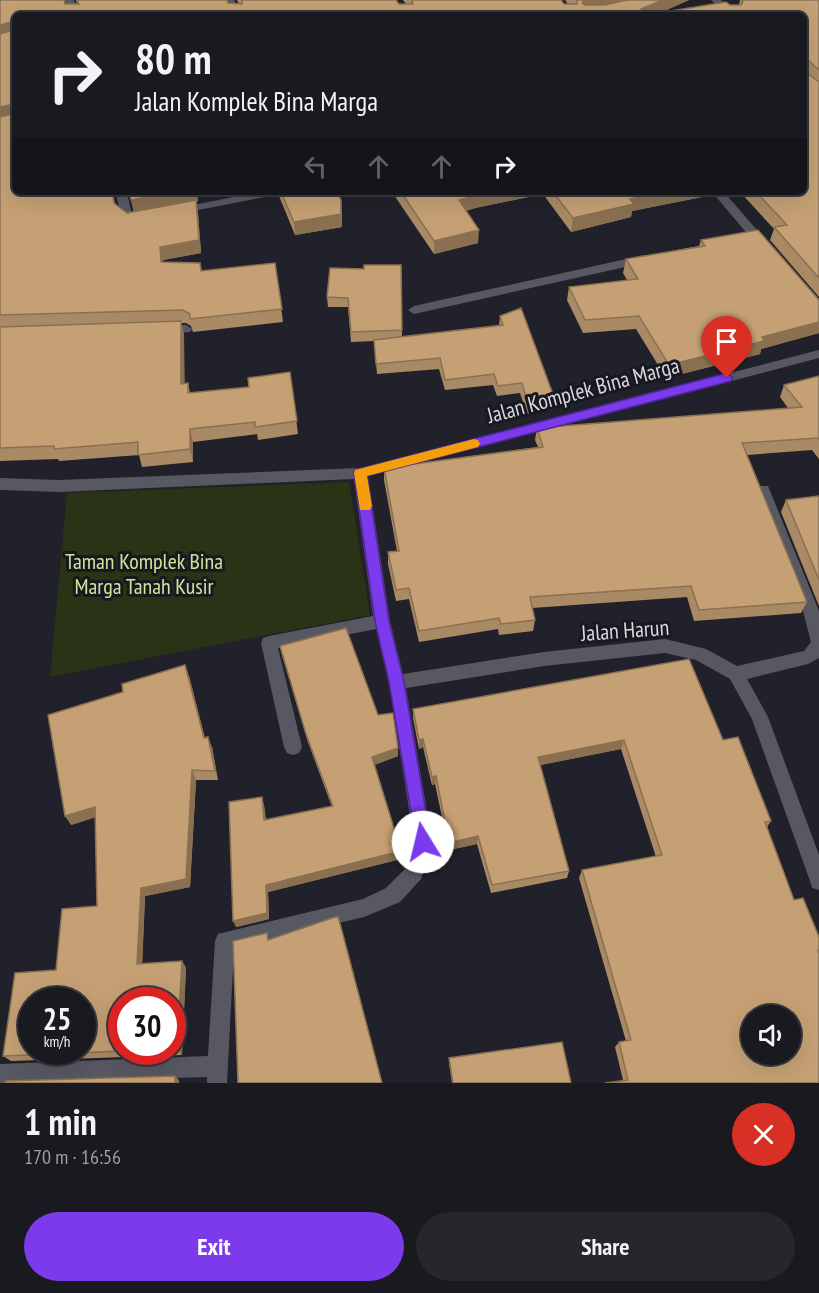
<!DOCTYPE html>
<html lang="en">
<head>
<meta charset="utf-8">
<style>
  body { margin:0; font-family:"PT Sans Narrow",sans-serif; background:#26262d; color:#f1f3f6; height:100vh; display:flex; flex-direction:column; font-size:22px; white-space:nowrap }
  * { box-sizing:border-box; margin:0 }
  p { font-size:20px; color:#9fa0a5 }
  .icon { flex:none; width:33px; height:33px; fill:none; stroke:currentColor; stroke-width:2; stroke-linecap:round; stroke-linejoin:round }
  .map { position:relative; height:1083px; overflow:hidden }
  .drawer { display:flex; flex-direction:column; background:#191920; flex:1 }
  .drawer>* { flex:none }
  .hud { position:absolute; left:12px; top:12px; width:795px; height:183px; border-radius:9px; box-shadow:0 6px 24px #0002,0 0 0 2px #37383e; background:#191920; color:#f1f3f6; overflow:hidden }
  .buttons { position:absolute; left:741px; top:1005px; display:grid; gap:12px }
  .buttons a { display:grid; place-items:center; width:60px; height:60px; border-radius:50%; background:#191920; box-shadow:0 6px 24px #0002,0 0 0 2px #37383e; font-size:30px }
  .speed { position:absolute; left:18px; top:987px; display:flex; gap:12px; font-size:30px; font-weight:700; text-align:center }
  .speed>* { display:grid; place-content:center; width:78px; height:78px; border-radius:50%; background:#191920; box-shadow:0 6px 24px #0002,0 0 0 2px #37383e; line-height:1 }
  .speed small { font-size:15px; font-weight:400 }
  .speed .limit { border:9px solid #d22; background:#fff; color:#111 }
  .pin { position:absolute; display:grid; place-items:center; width:51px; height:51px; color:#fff; margin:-62px -26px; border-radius:50% 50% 50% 0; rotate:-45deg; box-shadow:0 0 6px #0007 }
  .pin .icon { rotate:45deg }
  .me { position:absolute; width:66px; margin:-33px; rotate:351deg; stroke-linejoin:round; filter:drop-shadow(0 0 4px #0008) }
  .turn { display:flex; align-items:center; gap:21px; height:126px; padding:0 24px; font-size:27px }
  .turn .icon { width:78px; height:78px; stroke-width:2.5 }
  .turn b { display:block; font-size:42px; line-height:51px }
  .lanes { display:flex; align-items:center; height:57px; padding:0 24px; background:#0003; justify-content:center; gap:30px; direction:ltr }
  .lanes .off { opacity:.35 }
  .round { display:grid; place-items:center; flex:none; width:63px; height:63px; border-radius:32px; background:#26262d }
  .overview { display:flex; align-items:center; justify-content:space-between; height:102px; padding:0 24px }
  h1 { font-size:36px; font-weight:700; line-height:45px }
  .primary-button { display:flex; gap:12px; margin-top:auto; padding:12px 24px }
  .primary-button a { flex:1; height:69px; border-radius:36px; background:#7c3aed; color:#fff; font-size:24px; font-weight:700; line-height:69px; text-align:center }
  .primary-button a+a { background:#26262d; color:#f1f3f6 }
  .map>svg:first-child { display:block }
  .green { fill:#2b3316 }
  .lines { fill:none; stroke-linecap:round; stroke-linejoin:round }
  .minor { fill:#585863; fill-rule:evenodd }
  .wall { fill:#a98a64; fill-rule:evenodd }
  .shaded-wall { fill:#8a7051 }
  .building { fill:#c5a074; stroke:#8a7051; stroke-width:1.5; fill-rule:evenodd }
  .route { fill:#7c3aed; stroke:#51269a; stroke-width:1.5 }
  .slow { fill:#f59e0b }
  .labels { text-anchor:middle; stroke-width:6; stroke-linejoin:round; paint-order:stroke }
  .street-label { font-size:22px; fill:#d8d8de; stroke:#181821 }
  .park-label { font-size:22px; fill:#cee598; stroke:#181821 }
</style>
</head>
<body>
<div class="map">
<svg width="819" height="1083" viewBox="0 0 819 1083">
  <rect width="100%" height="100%" fill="#21212b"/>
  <path class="green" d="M349 482 370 615 50 677 67 493Z"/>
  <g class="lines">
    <path class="minor" d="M64 0H74L80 15H70Z
      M224 0H234L242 15H232Z
      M711 0H721L738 15H727Z
      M115 192H127L132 215 143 217V221L123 220Z
      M258 192H281L275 195 178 214 172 211 178 208Z
      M712 192H724L769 244V250H761Z
      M644 255 650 259 648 262 414 314 408 310 414 306Z
      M186 325 192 329 190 332 162 334 156 330 162 326Z
      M819 350V358L368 476 390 621 403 674 544 652 665 639 706 649 737 666 804 651 811 642 803 611 756 490 758 486H768L819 611V658L808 664 747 679 768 717 819 855V890L812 888 810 881 752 719 730 679 696 660 665 653 544 666 406 688 432 841 421 879 400 902 364 917 234 948 227 1083H207V1077L0 1083V1064L208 1056 215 941 218 934 363 899 386 888 406 868 414 841 389 682 376 629 278 648 302 747 299 753 293 755 287 753 284 747 261 643 263 638 269 636 373 616 354 479 59 492 0 490V478L59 480 360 468Z"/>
  </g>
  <path class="wall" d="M0 0 65 4H77L76 0H227L228 3 239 4 237 0H396L399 4H406L403 0H561L564 4H568L565 0H689L660 13 730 5H739L740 0H819V297L770 240 774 229 740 192H804V15H15L113 192 115 204 127 213 134 211 129 192H206L197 194 198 201 196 202 198 213 201 253 163 260V262L200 263 202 271 275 263 283 322 193 332 191 326 186 323H181L184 334V384L188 383 190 393 249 387 290 372 298 434 258 440 257 434 193 442V462L142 467 139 455 59 461 58 459 0 461Z
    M279 192H337L342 214V227L295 235 279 196Z
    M392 192H713L712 195 632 211 631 217 571 232 543 194 475 208 466 211 478 243 434 254Z
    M701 240 819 333 761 349 760 354 666 378 636 329 583 333 567 300 569 287 627 280 623 273 626 259 699 246Z
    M401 265 402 337 499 326 500 316 553 407 527 414 520 393 497 396 493 385 445 390 439 369 377 374 374 341 351 342 348 307H328L327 297 364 269Z
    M819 376V459L812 450 747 455 807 602 801 613 694 621 687 597 532 608 535 620 533 631 499 635 498 629 419 642 409 599 396 601 388 564V552L397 551 384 480V468L538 447 535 440 537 428 788 408 780 397 784 385Z
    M819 496V606L781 512 786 500Z
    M280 646 378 715 398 748V756L374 765 401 859 268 892 269 919 236 927 264 805 266 820 332 807 308 742 282 655Z
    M189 676 205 738 212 747 218 780H196L190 887 145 896 142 964 182 961 186 968 182 1055 11 1061 3 1056 56 970 97 906 95 817 71 825ZM172 1000V1052H122Z
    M413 709 723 740 771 821 767 827 794 900 819 937V1083L623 1080 615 1047 619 1042 626 1041 579 878 582 870 656 857 621 749 540 765 569 871 567 878 491 893 477 844 449 850 435 784 432 785 423 747 419 749 413 718Z
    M449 1058 571 1083H452L449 1063Z"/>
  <path class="shaded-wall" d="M584 0H641L581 15 582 3Z
    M663 0H689L655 15H640L641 9Z
    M11 22 15 35 0 38V25Z
    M10 105 15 118 0 121V107Z
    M175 192H206L197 194 198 201 196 202 198 213 201 253 163 260 164 275 161 262 160 247 134 214 131 200Z
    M491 192H543V194L475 208 458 213 459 200Z
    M665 192H713L712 195 632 211 631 217 571 232 573 218 630 199Z
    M341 200 342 227 295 235 294 222Z
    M479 230 478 243 434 254V241Z
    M181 321 184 334 185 397 181 384Z
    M819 322V333L761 349 760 354 666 378 669 365 762 337Z
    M554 397 553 407 527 414 528 404Z
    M190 429 193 442V462L190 449Z
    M185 665 189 676 207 748 204 738Z
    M208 737 212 747 218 780 215 771Z
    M423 739V747L419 749V740Z
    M624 740 621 749 536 766 538 757Z
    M398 748V756L372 766V757Z
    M192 770 196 780 190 887 145 896 142 971 137 964 141 888Z
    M436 776 435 784 432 785V777Z
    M262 797 264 805 266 828 264 820Z
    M95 807 100 816 71 825 65 816Z
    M478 836 477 844 449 850V843Z
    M401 851V859L268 892 269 919 236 927 233 921 266 885Z
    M182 961 186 968 182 1055 177 1049Z
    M175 1076 179 1080V1083H175Z"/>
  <path class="building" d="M0 0H64L65 4H79L77 0H227L228 3 242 4V0H396L399 4H413L412 0H561L564 4H577V0H585L582 3 585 5H605L627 0H663L641 9 643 15H15V192H112L114 203 127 213 196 200 199 240 160 247 161 262 200 263 201 271 275 263 282 309 190 319V314L183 310 0 315V117L12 114 13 107 10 105 0 107V34L13 30V24L11 22 0 25Z
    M741 0H819V70L809 61 806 62 807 73 819 82V278L774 227 787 225 756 192H804V15H646L726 2 730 5H741L743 2Z
    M129 192H175L131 200Z
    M281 192H337L341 200V214L294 222Z
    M401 192H491L459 200 479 230 434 241Z
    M553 192H665L630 199 634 204 573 218Z
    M758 230 819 300V322L762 337 764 341 669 365 639 316 585 320 569 287 638 279 626 259 705 246 701 240Z
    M364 265H401L402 330 351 332 348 298 327 297 330 268 364 269Z
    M521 308 554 397 528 404 522 383 498 386 494 374 445 380 440 358 376 364 374 340 503 325 500 316Z
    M181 321V384L188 383V393L249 387 248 378 290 372 297 421 255 427V422L190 429V449L138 455V442L54 449V446L0 448V327Z
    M819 376V439L818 438 742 443 807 602 699 610 691 586 530 597 535 620 501 624 499 618 419 631 409 588 396 590 388 552 399 551 384 468 543 447 537 428 802 407 784 385Z
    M819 496V580L786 500Z
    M346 628 378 715 393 713 398 748 372 757 401 851 266 885 267 913 233 921 229 802 262 797 264 820 333 806 306 734 280 646Z
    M689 659 723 740 738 737 771 821 765 822 794 900 803 898 819 937V950H818L819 954V1083H605L628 1080 619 1042 631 1040 582 870 662 855 624 740 538 757 569 871 492 885 478 836 449 843 436 776 432 777 423 739 419 740 413 709ZM752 1016H790V1054H752Z
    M185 665 204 738 208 737 215 771 192 770 186 879 141 888 137 964 182 961 177 1049H172V1000H122V1051L3 1056 15 973 56 970 62 909 97 906 95 807 65 816 48 715 123 692 122 684ZM32 1000H82V1052H32Z
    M338 916 382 1083H238L233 941 267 933 268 940Z
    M562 1042 571 1083H453L449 1058Z
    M175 1076V1083H5L6 1081Z"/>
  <path class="route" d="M727 373 733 378 731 381 367 476 389 621 404 682 431 842 428 847 423 850 417 847 389 682 375 621 354 473 355 470Z"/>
  <path class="slow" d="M474 439 478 440 480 444 478 447 367 476 372 506 370 510H360L354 473 355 470Z"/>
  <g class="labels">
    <g class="street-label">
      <text transform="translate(583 390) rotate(-15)" y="8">Jalan Komplek Bina Marga</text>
      <text transform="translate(625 630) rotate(-4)" y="8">Jalan Harun</text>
    </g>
    <g class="park-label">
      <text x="144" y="569">Taman Komplek Bina<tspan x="144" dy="25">Marga Tanah Kusir</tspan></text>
    </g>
  </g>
</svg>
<div class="buttons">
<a><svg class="icon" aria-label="sound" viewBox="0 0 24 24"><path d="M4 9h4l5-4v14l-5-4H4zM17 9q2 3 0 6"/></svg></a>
</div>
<div class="speed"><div>25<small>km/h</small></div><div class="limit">30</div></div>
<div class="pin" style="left:727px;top:378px;background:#d93025"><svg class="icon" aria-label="arrive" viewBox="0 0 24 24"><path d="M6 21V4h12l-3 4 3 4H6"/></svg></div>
<svg class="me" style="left:423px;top:842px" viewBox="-20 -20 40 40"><circle r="19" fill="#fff"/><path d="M0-13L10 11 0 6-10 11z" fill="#7c3aed"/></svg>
<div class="hud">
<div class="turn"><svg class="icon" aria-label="right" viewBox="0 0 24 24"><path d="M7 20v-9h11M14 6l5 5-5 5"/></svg><div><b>80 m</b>Jalan Komplek Bina Marga</div></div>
<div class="lanes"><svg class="icon off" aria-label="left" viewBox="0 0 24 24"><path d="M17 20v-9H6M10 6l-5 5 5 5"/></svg><svg class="icon off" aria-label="ahead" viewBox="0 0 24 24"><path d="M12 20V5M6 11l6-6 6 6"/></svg><svg class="icon off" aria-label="ahead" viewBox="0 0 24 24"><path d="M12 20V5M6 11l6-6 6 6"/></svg><svg class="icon" aria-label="right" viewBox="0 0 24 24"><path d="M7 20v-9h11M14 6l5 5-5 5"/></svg></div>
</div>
</div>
<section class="drawer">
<div class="overview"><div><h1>1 min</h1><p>170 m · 16:56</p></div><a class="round" style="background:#d93025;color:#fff"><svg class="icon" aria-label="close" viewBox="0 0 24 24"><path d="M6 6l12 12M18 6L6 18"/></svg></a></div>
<div class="primary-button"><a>Exit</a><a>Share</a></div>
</section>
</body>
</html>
